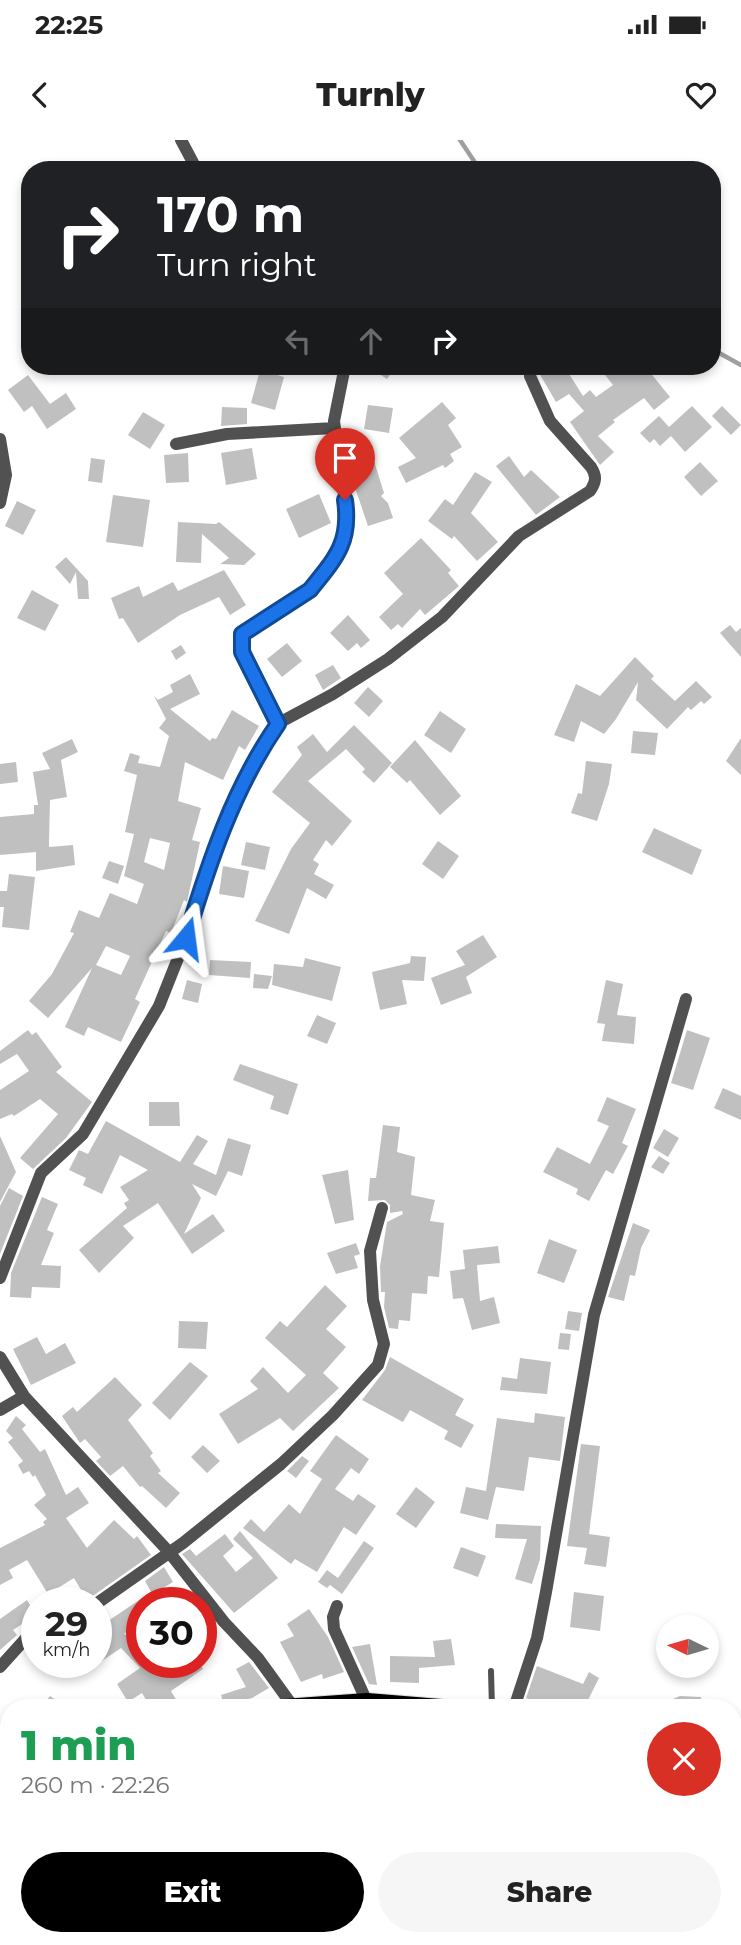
<!DOCTYPE html>
<html lang="en">
<head>
<meta charset="utf-8">
<style>
  body { margin:0; font-family:Montserrat,sans-serif; background:#f6f6f6; color:#222; height:100vh; display:flex; flex-direction:column; font-size:26px; white-space:nowrap }
  * { box-sizing:border-box; margin:0 }
  p { font-size:23px; color:#767676 }
  .icon { flex:none; width:38px; height:38px; fill:none; stroke:currentColor; stroke-width:2; stroke-linecap:round; stroke-linejoin:round }
  .map { position:relative; flex:1; overflow:hidden }
  .panel { position:absolute; left:0px; top:1559px; width:742px; height:247px; display:flex; flex-direction:column; background:#fff; border-radius:28px 28px 0 0; box-shadow:0 4px 10px #0003 }
  .panel>* { flex:none }
  .banner { position:absolute; left:21px; top:21px; width:700px; height:214px; border-radius:28px; box-shadow:0 4px 10px #0003; background:#202124; color:#fff; overflow:hidden }
  .needle { width:46px; rotate:275deg }
  .tools { position:absolute; left:656px; top:1475px; display:grid; gap:14px }
  .tools a { display:grid; place-items:center; width:63px; height:63px; border-radius:50%; background:#fff; box-shadow:0 4px 10px #0003; font-size:35px }
  .speed { position:absolute; left:21px; top:1447px; display:flex; gap:14px; font-size:35px; font-weight:700; text-align:center }
  .speed>* { display:grid; place-content:center; width:91px; height:91px; border-radius:50%; background:#fff; box-shadow:0 4px 10px #0003; line-height:1 }
  .speed small { font-size:18px; font-weight:400 }
  .speed .limit { border:10px solid #d22; background:#fff; color:#111 }
  .pin { position:absolute; display:grid; place-items:center; width:60px; height:60px; color:#fff; margin:-72px -30px; border-radius:50% 50% 50% 0; rotate:-45deg; box-shadow:0 0 7px #0007 }
  .pin .icon { rotate:45deg }
  .me { position:absolute; width:77px; margin:-38px; rotate:16deg; stroke-linejoin:round; filter:drop-shadow(0 0 5px #0008) }
  .turn { display:flex; align-items:center; gap:24px; height:147px; padding:0 21px; font-size:32px }
  .turn .icon { width:91px; height:91px; stroke-width:2.5 }
  .turn b { display:block; font-size:49px; line-height:60px }
  .lanes { display:flex; align-items:center; height:66px; padding:0 21px; background:#0003; justify-content:center; gap:35px; direction:ltr }
  .lanes .off { opacity:.35 }
  .round { display:grid; place-items:center; flex:none; width:74px; height:74px; border-radius:37px; background:#f6f6f6 }
  .headline { display:flex; align-items:center; justify-content:space-between; height:119px; padding:0 21px }
  h1 { font-size:42px; font-weight:800; line-height:52px; color:#1e9e55 }
  .action { display:flex; gap:14px; margin-top:auto; padding:14px 21px }
  .action a { flex:1; height:80px; border-radius:42px; background:#000; color:#fff; font-size:28px; font-weight:800; line-height:80px; text-align:center }
  .action a+a { background:#f6f6f6; color:#222 }
  .status { display:flex; justify-content:space-between; align-items:center; height:49px; padding:0 35px; background:#fff; direction:ltr }
  .status svg { height:19px; fill:currentColor }
  header { display:flex; justify-content:space-between; align-items:center; height:91px; padding:0 21px; background:#fff; font-size:32px; font-weight:800 }
  .map>svg:first-child { display:block }
  .lines { fill:none; stroke-linecap:round; stroke-linejoin:round }
  .stream { stroke:#9f9f9f; stroke-width:4.5 }
  .building { fill:#c0c0c0; fill-rule:evenodd }
  .primary-casing { stroke:#dbdbdb; stroke-width:20 }
  .lane { stroke:#515151; stroke-width:6 }
  .street { stroke:#515151; stroke-width:12 }
  .primary { stroke:#000; stroke-width:18 }
  .route-casing { stroke:#114b97; stroke-width:18 }
  .route { stroke:#1a73e8; stroke-width:12 }
</style>
</head>
<body>
<div class="status"><b>22:25</b><svg viewBox="0 0 49 12"><path d="M0 12V9h3v3zM5 12V6h3v6zM10 12V3h3v9zM15 12V0h3v12zM26 1h20v11H26zM47 4h2v5h-2z"/></svg></div>
<header><svg class="icon" aria-label="back" viewBox="0 0 24 24"><path d="M15 5l-7 7 7 7"/></svg>Turnly<svg class="icon" aria-label="heart" viewBox="0 0 24 24"><path d="M12 20l-8-8c-3-5 5-10 8-4 3-6 11-1 8 4z"/></svg></header>
<div class="map">
<svg width="741" height="1805" viewBox="0 0 741 1805">
  <rect width="100%" height="100%" fill="#fff"/>
  <g class="lines">
    <path class="stream" d="M460 0 480 30
      M712 209 741 225"/>
  </g>
  <path class="building" d="M367 226H396L387 239Z
    M535 226H564L583 256 590 250 596 257 613 245 598 226H645L670 257 654 270 644 258 613 280 615 282 598 296 614 312 600 325 570 282 584 271 569 254 556 262Z
    M260 230 284 237 275 270 251 263Z
    M28 235 50 264 66 253 76 269 47 289 32 266 24 272 8 250Z
    M442 262 456 278 448 285 462 307 450 314 454 321 445 328 443 325 406 343 398 327 416 318 399 298Z
    M368 265 393 268 389 293 364 289Z
    M692 266 712 287 685 312 671 296 660 306 654 299 650 303 640 293 659 276 669 287Z
    M722 266 741 285 731 295 712 276Z
    M222 267 247 268V284L221 286Z
    M143 272 165 285 150 309 128 295Z
    M252 308 257 339 226 345 221 313Z
    M188 313 189 342 166 343 164 315Z
    M509 316 524 337 531 330 560 357 536 375 496 326Z
    M91 318 105 320 102 343 88 341Z
    M374 321 384 353 381 356 388 363 393 378 368 386 349 330Z
    M700 322 718 341 701 356 684 337Z
    M475 332 492 342 471 373 498 402 477 421 454 396 452 399 428 381 445 359 453 365Z
    M319 354 331 383 299 398 286 369Z
    M113 355 150 360 143 407 106 402Z
    M17 361 36 370 23 395 5 386Z
    M178 382 216 384 219 382 256 414 244 425 220 424 229 418 202 394 201 423 176 422Z
    M421 398 451 430 448 433 459 446 425 475 420 469 402 488 398 484 391 490 379 477 403 454 384 433Z
    M66 417 88 441 89 459H78L76 432 70 444 55 427Z
    M224 430 246 465 230 475 219 457 180 475 138 503 123 478 119 479 111 458 139 446 143 457 173 442 178 451Z
    M32 450 59 465 45 491 17 478Z
    M348 475 370 500 361 508 357 503 348 511 330 493Z
    M730 485 736 492 741 488V517L720 493Z
    M287 503 302 521 282 537 267 519Z
    M181 505 186 513 176 520 171 511Z
    M635 517 654 536 651 539 675 561 696 541 712 557 704 564 701 561 691 570 688 567 667 589 636 560 638 542 616 579 604 594 581 581 574 602 554 595 576 544 600 556Z
    M333 525 341 538 323 550 315 535Z
    M190 534 200 554 170 569 210 601 212 598 216 599 232 570 259 586 245 610 239 606 223 640 185 622 178 661 201 668 192 700 200 702 187 762 184 760 171 793 166 791 135 859 140 862 121 902 88 887 84 896 65 887 92 828 48 878 29 861 52 834 74 793 70 792 79 770 99 778 110 753 137 764 144 744 124 736 134 694 125 692 137 635 124 631 130 613 140 616 138 623 160 627 169 596 159 588 166 579 154 556 158 560 173 552 170 545ZM150 698 170 703 164 730 144 722ZM106 806 130 816 121 835 96 825Z
    M368 547 383 561 369 577 354 563Z
    M440 571 466 589 451 613 424 595Z
    M354 585 392 623 374 643 362 632 365 629 346 609 308 641 352 681 332 706 326 700 313 720 319 724 314 734 334 745 326 759 307 748 289 794 255 781 291 709 310 683 272 652 302 615 297 607 313 594 327 612Z
    M633 591 658 593 655 615 631 613Z
    M741 598V635L726 621Z
    M72 599 78 612 61 620 67 657 50 660 49 701V707L73 705 75 725 36 731V712L0 715V677L34 674V665H38L33 632 50 629 42 613Z
    M415 600 461 656 440 675 410 640 407 643 390 627Z
    M586 621 612 624 609 644 597 681 571 673 578 653 582 654Z
    M16 622 18 642 0 644V624Z
    M654 688 702 710 692 735 642 712Z
    M438 701 459 716 443 739 422 724Z
    M246 702 270 707 265 730 241 725Z
    M109 721 124 726 118 744 102 738Z
    M223 726 249 731 244 758 219 754Z
    M9 734 35 737 29 790 2 787 4 767H0V751H7Z
    M483 795 497 817 466 837 472 853 441 865 431 838 465 825 456 811Z
    M411 816 426 817 424 841 402 840 407 864 380 870 372 832 410 823Z
    M305 818 341 827 332 861 272 845 274 824 303 827Z
    M210 820 251 822 250 838 209 835Z
    M254 834 272 836 268 849 253 848Z
    M187 840 202 844 198 863 182 859Z
    M606 840 623 844 617 875 636 877 634 904 602 901 605 884 597 883Z
    M317 875 336 883 327 904 307 896Z
    M28 890 32 895 36 892 62 927 56 932 92 962 66 998 33 1029 20 1018 58 974 40 959 14 976 12 974 0 979V950L29 931 17 914 0 924V911Z
    M687 890 710 898 693 950 671 943Z
    M240 924 298 944 288 975 270 969 274 956 233 940Z
    M723 948 741 956V980L714 968Z
    M607 957 636 969 622 1003 628 1006 613 1034 606 1030 589 1061 576 1054 578 1049 543 1032 557 1007 590 1024 609 986 597 981Z
    M149 962H179L180 986H149Z
    M106 981 180 1022 197 995 208 1001 193 1024 216 1035 228 998 251 1005 242 1036 228 1031 216 1056 192 1044 201 1058 184 1094 213 1074 225 1091 192 1114 158 1063 123 1086 134 1098 99 1133 79 1110 127 1068 124 1063 129 1060 120 1047 148 1030 120 1015 102 1054 83 1045 86 1038 69 1030 79 1010 88 1014Z
    M383 985 400 987 397 1012 415 1017 411 1055 435 1060 430 1081 444 1083 439 1137 428 1136 427 1154 412 1153 410 1181 399 1180 398 1189 389 1188 384 1167 385 1152H381L380 1126 387 1082 403 1074 402 1071 390 1073V1065L385 1060 368 1061 370 1038H376Z
    M664 989 679 998 668 1017 653 1008Z
    M0 996 16 1032 0 1062Z
    M659 1016 670 1023 663 1034 651 1027Z
    M348 1030 354 1080 335 1084 322 1035Z
    M9 1048 23 1056 0 1114V1066Z
    M42 1057 58 1064 47 1090 54 1093 41 1125 61 1126 60 1148 32 1147 31 1158 10 1157 11 1133Z
    M633 1083 650 1090 641 1108 635 1136 630 1135 624 1161 608 1157Z
    M549 1099 577 1110 564 1143 537 1133Z
    M356 1103 360 1114 354 1116 358 1128 336 1134 327 1113Z
    M498 1106 500 1123 477 1125 480 1161 494 1157 500 1183 472 1190 463 1158 453 1159 450 1131 465 1129 463 1110Z
    M325 1145 347 1166 326 1189 346 1207 323 1233 339 1248 293 1291 280 1278 238 1304 219 1274 258 1249 250 1241 263 1227 288 1253 306 1235 265 1198 280 1181 287 1187Z
    M568 1171 582 1173 579 1191 565 1189Z
    M179 1181 208 1182 206 1209 178 1208Z
    M560 1193 571 1194 569 1210 558 1209Z
    M37 1197 46 1214 65 1203 76 1223 31 1245 13 1209Z
    M390 1217 464 1259 455 1275 474 1285 461 1308 444 1299 448 1291 410 1270 403 1282 362 1260 385 1230Z
    M520 1218 551 1222 547 1254 500 1250 502 1237 517 1239Z
    M190 1222 208 1236 170 1280 152 1263Z
    M115 1237 142 1265 128 1280 153 1313 150 1316 161 1331 158 1333 180 1353 166 1368 142 1346 140 1347 123 1326 110 1336 96 1321 101 1317 85 1299 80 1303 62 1276 73 1267 77 1272Z
    M535 1273 565 1277 560 1321 529 1317 524 1351 496 1347 488 1380 460 1373 466 1347 486 1351 497 1278 534 1283Z
    M16 1276 26 1285 22 1289 40 1312 45 1309 66 1355 78 1347 89 1363 66 1378 87 1408 114 1380 134 1399 137 1396 151 1415 87 1460 74 1438 48 1454 27 1420 9 1430 13 1438 0 1445V1408L45 1385 43 1382 47 1379 34 1365 46 1355 35 1335 33 1337 29 1331 23 1334 18 1325 23 1321 8 1302 13 1298 6 1291Z
    M336 1295 369 1319 359 1334 351 1328 335 1349 353 1361 358 1354 376 1366 356 1395 344 1387 317 1432 295 1419 291 1424 243 1388 251 1379 264 1392 289 1364 300 1374 322 1339 310 1331Z
    M581 1304 600 1306 589 1394 610 1397 606 1427 584 1424 587 1408 567 1406Z
    M203 1305 220 1321 207 1333 191 1317Z
    M302 1316 309 1321 296 1338 287 1331Z
    M416 1347 435 1362 416 1388 396 1374Z
    M496 1384 541 1386 540 1419 532 1444 515 1439 527 1399 495 1398Z
    M240 1391 278 1438 234 1473 182 1414 190 1409 196 1416 225 1394 234 1406 223 1416 236 1432 253 1418 233 1399Z
    M364 1401 374 1408 342 1454 330 1445 327 1448 318 1442 327 1430 338 1438Z
    M461 1407 486 1416 478 1437 453 1428Z
    M164 1427 173 1442 158 1451 165 1463H142V1490L124 1493 142 1512V1522H199L203 1529 171 1551 181 1568H166L160 1559 149 1565 142 1553 128 1562 117 1544 140 1528 121 1508 96 1525V1490L108 1499 96 1473 100 1472 108 1481 151 1452 145 1441Z
    M574 1452 604 1456 600 1491 570 1487Z
    M27 1460 36 1475 13 1490 17 1495 0 1510V1479Z
    M309 1469 328 1497 344 1532 323 1539 322 1534 301 1542 280 1502 294 1496 287 1484Z
    M451 1499 455 1525 419 1528V1543L390 1542V1516L435 1517 433 1501Z
    M370 1504 377 1545 369 1544 352 1507Z
    M249 1522 269 1548 252 1558 224 1565 221 1555 246 1547 236 1529Z
    M537 1526 583 1544 589 1532 599 1538 584 1568H575L557 1559 551 1568 526 1558Z
    M50 1556 68 1568H41Z
    M680 1556 701 1557 702 1568H652Z"/>
  <g class="lines">
    <defs>
      <path id="primary" d="M284 1568 367 1562 440 1568
        M733 1704 741 1709
        M29 1805 34 1797"/>
    </defs>
    <use href="#primary" class="primary-casing"/>
    <path class="lane" d="M491 1531 492 1568
      M733 1610 741 1607"/>
    <path class="street" d="M181 0 197 30
      M0 299 6 335 0 363
      M176 304 227 294 334 288
      M277 584 242 512V494L310 450 346 399 348 384 334 281 345 226
      M0 1138 41 1033 83 994 159 866 186 798 206 729 245 635 277 584 333 554 388 519 442 477 519 396 590 351C596 342 597 336 591 327L550 281 530 236
      M0 1217 24 1256 169 1412 224 1482 258 1518 292 1565
      M0 1270 24 1256
      M96 1464 183 1403 281 1324 333 1275 378 1225 384 1204 373 1160 370 1111 382 1068
      M337 1466 333 1477 334 1489 367 1562
      M0 1527 28 1496 37 1491
      M514 1568 537 1498 546 1452 594 1175 686 859
      M0 1786 9 1793
      M15 1797 26 1805
      M460 1805 462 1797"/>
    <use href="#primary" class="primary"/>
  </g>
  <g class="lines">
    <defs>
      <path id="route" d="M186 798C209 723 233 649 278 584L242 512V494L310 450C336 418 351 402 345 360"/>
    </defs>
    <use href="#route" class="route-casing"/>
    <use href="#route" class="route"/>
  </g>
</svg>
<div class="tools">
<a><svg class="needle" viewBox="-14 -14 28 28"><path d="M0-13l5 13h-10z" fill="#e53935"/><path d="M0 13l5-13h-10z" fill="#767676"/></svg></a>
</div>
<div class="speed"><div>29<small>km/h</small></div><div class="limit">30</div></div>
<div class="pin" style="left:345px;top:360px;background:#d93025"><svg class="icon" aria-label="arrive" viewBox="0 0 24 24"><path d="M6 21V4h12l-3 4 3 4H6"/></svg></div>
<svg class="me" style="left:186px;top:798px" viewBox="-20 -20 40 40"><path d="M0-17L14 15 0 8-14 15z" fill="#1a73e8" stroke="#fff" stroke-width="4"/></svg>
<div class="banner">
<div class="turn"><svg class="icon" aria-label="right" viewBox="0 0 24 24"><path d="M7 20v-9h11M14 6l5 5-5 5"/></svg><div><b>170 m</b>Turn right</div></div>
<div class="lanes"><svg class="icon off" aria-label="left" viewBox="0 0 24 24"><path d="M17 20v-9H6M10 6l-5 5 5 5"/></svg><svg class="icon off" aria-label="ahead" viewBox="0 0 24 24"><path d="M12 20V5M6 11l6-6 6 6"/></svg><svg class="icon" aria-label="right" viewBox="0 0 24 24"><path d="M7 20v-9h11M14 6l5 5-5 5"/></svg></div>
</div>
<section class="panel">
<div class="headline"><div><h1>1 min</h1><p>260 m · 22:26</p></div><a class="round" style="background:#d93025;color:#fff"><svg class="icon" aria-label="close" viewBox="0 0 24 24"><path d="M6 6l12 12M18 6L6 18"/></svg></a></div>
<div class="action"><a>Exit</a><a>Share</a></div>
</section>
</div>
</body>
</html>
